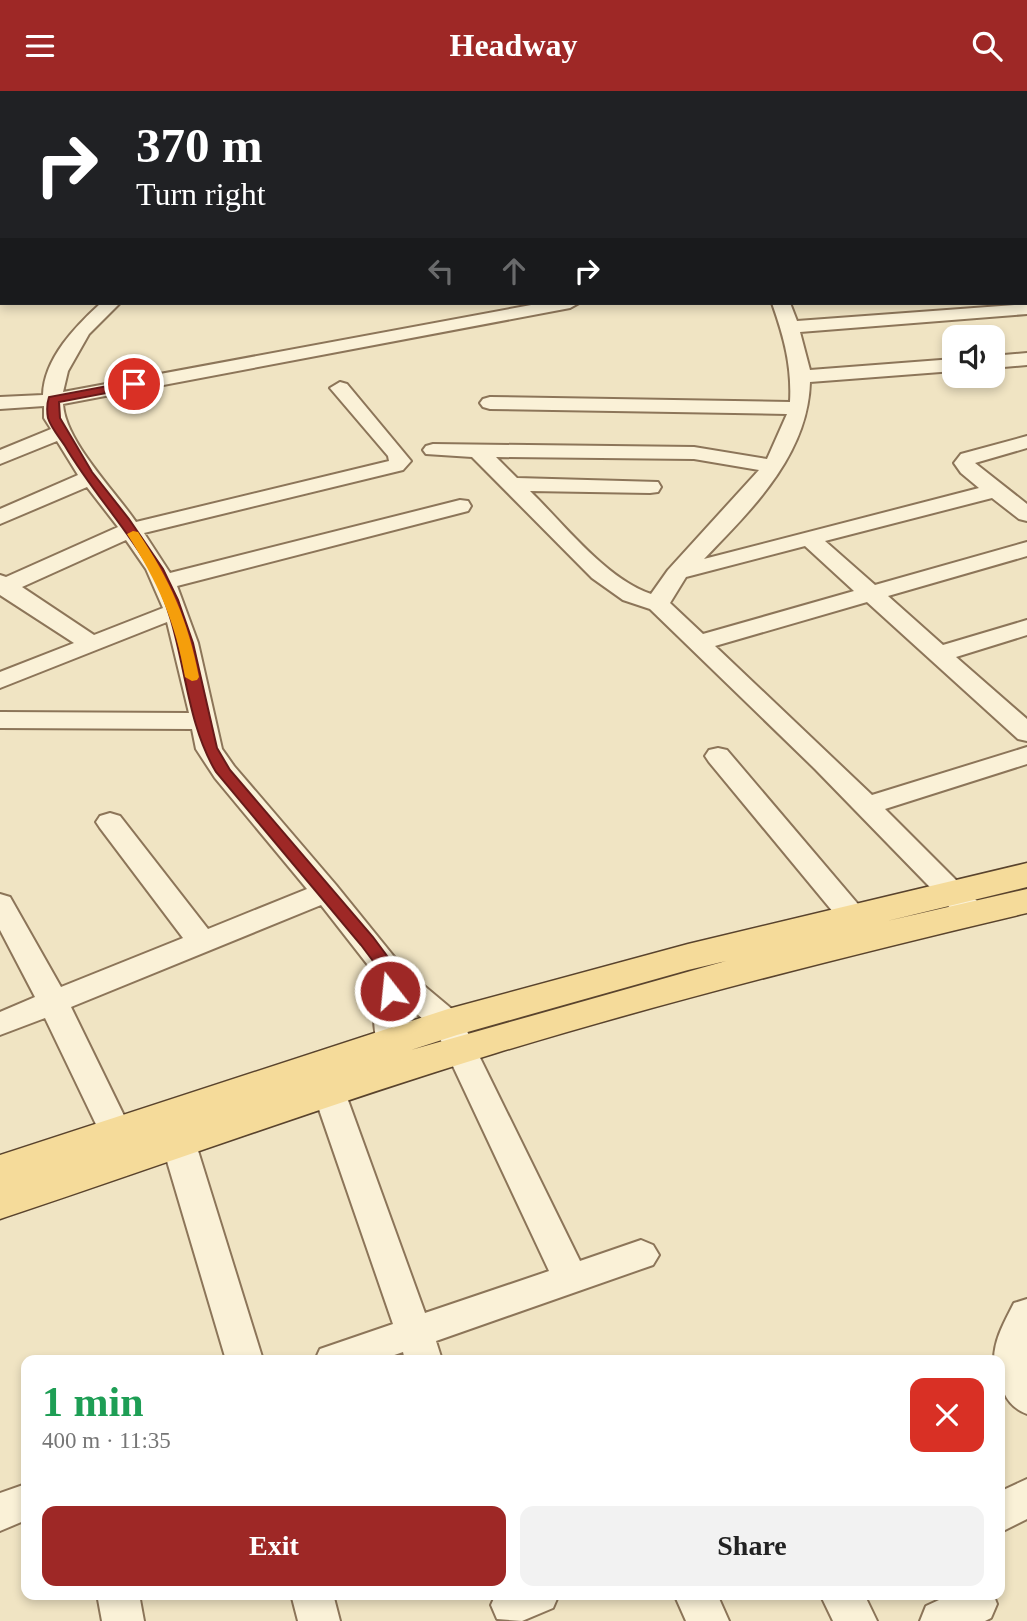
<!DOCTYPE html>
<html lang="en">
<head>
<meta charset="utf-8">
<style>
  body { margin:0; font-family:"Times New Roman",serif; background:#f2f2f2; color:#222; height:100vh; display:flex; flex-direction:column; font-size:26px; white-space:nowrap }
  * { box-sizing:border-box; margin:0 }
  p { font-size:23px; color:#767676 }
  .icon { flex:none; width:38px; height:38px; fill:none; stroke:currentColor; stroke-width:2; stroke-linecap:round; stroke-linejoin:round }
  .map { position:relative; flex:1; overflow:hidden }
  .details { position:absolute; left:21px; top:1264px; width:984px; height:245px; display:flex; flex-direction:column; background:#fff; border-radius:14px; box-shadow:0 4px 10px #0003 }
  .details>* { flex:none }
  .hud { position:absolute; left:0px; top:0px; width:1027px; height:214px; box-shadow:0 4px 10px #0003; background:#202124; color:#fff; overflow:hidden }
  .fabs { position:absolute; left:942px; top:234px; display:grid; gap:14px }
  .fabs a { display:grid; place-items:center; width:63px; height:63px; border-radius:14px; background:#fff; box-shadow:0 4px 10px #0003; font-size:35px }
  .pin { position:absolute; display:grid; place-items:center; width:60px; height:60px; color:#fff; margin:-30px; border:4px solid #fff; border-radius:50%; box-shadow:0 2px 7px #0007 }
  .me { position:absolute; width:77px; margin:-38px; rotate:344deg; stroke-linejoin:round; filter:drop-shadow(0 0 5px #0008) }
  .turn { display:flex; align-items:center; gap:24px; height:147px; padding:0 21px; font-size:32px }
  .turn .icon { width:91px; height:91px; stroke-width:2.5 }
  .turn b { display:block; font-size:49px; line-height:60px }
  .lanes { display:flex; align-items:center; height:66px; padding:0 21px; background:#0003; justify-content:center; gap:35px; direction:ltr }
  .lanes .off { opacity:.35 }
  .round { display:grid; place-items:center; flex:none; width:74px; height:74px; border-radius:14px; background:#f2f2f2 }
  .head { display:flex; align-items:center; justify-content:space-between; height:119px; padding:0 21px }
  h1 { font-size:42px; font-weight:800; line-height:52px; color:#1e9e55 }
  .primary-button { display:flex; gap:14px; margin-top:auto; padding:14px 21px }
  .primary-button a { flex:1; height:80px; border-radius:14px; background:#9e2826; color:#fff; font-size:28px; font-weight:800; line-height:80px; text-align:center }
  .primary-button a+a { background:#f2f2f2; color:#222 }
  header { display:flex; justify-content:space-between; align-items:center; height:91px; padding:0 21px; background:#9e2826; color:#fff; font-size:32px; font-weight:800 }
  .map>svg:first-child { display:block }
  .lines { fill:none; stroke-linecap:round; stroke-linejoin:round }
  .minor-casing { stroke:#8c7559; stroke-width:4 }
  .major-casing { stroke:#59432d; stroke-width:3 }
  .minor { fill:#faf1d7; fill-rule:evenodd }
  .major { fill:#f5db9a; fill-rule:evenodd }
  .route { fill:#9e2826; stroke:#671a19; stroke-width:2 }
  .slow { fill:#f59e0b }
</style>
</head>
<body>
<header><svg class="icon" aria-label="menu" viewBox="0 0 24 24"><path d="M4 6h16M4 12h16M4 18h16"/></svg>Headway<svg class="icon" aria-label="search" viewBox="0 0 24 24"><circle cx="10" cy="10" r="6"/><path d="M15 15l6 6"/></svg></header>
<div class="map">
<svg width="1027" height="1530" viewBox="0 0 1027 1530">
  <rect width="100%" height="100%" fill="#f0e4c3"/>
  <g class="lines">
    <defs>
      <path id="minor" d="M92 0H116L91 2Z
        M166 0H180L181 2H167Z
        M247 0H291L246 2Z
        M301 0H315V2H301Z
        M557 0H571L572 2H558Z
        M660 0H676L659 2Z
        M714 0H756L713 2Z
        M807 0H822L823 2H808Z
        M0 14H2V22H0Z
        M0 48 2 49V59H0Z
        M1026 62H1027V72L1026 71Z
        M2 95V105L0 106V96Z
        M1026 95H1027V105H1026Z
        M2 125V136H0V126Z
        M1026 148H1027V158H1026Z
        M0 158H2V168H0Z
        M0 193H2V203H0Z
        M101 212H120L89 243 68 280 63 301 542 212H579L570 217 63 313C65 350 115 400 136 431L389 370 388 365 330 297 340 291 347 293 411 370 403 379 144 442 170 482 460 409 468 410 471 415 468 420 177 495 198 552 222 658 234 675 336 794 404 878 459 924 580 1170 641 1149 653 1154 659 1164 653 1174 436 1250 442 1269H405L403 1261 380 1269H315L320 1258 393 1233 313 1001 318 992 329 989 340 992 345 1001 425 1222 549 1180 436 939 404 912 405 939 415 971 410 979 399 983 388 979C371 950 372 920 378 887L321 814 71 916 132 1041 128 1050 116 1054 104 1050 45 927 0 944V921L35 906 0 839V803L10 806 61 896 183 847 100 737 96 731 100 725 110 722 120 725 208 838 307 798 215 687 196 658 192 638 0 637V621L189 622 167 531 0 597V581L74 552 0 504V484L6 486 118 436 87 396 0 433V418L78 384 57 350 0 373V359L51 338 44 327V315L0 318V306L43 304C44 267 76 235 101 212ZM126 449 146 478 163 517 94 544 22 496Z
        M772 212H790L797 230 1027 213V223L800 241 810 279 954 268V280L810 291C808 364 752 418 704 468L979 397 961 382 954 372 961 363 1027 345V357L975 372 1027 413V430L1019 428 992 407 825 450 875 494 1027 451V465L888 505 943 554 1027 529V544L956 566 1027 628V650L1018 648 867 511 715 555 872 704 1027 656V673L885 718 980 813 984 820 980 827 970 830 960 827 815 678 650 518 623 509 592 487 472 366 426 363 423 359 426 355 433 353 694 356 767 368 787 323 490 318 483 316 480 312 483 308 490 306 790 311C792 275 784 246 772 212ZM496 366 694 368 759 379 668 479 651 503C606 488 563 432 530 400L650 402 658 401 661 396 658 391 517 387ZM805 455 854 500 703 543 670 512 686 486Z
        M1027 262V274L992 277V265Z
        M718 657 727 659 863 819 868 826 863 833 853 836 843 833 709 671 705 665 709 659Z
        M178 1037 190 1041 195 1050 263 1269H226L161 1050 166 1041Z
        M1027 1208V1323C1003 1314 999 1292 999 1269H994C994 1248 1005 1230 1014 1212Z
        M1027 1388V1428L999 1442V1401Z
        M26 1393V1429L0 1440V1402Z
        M97 1503H139L144 1530H102Z
        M291 1503H333L340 1530H298Z
        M496 1503H559L553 1517 522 1530 497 1528 491 1514Z
        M674 1503H717L729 1530H686Z
        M820 1503H864L877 1530H833Z
        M952 1503H993L997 1513 991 1527 985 1530H920L926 1515Z"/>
      <path id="major" d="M1027 772V796L887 830 1027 798V822C849 864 671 909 496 962 329 1013 165 1073 0 1128V1064L448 918 688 853ZM726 870 411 959 457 944 688 879Z"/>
    </defs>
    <use href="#minor" class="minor-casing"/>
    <use href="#major" class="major-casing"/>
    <use href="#minor" class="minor"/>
    <use href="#major" class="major"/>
  </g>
  <path class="route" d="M134 290 138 291V296L59 311 60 327 92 381 129 428 163 478 178 509 193 552 217 657 230 679 373 846 399 881 402 886 397 905H384L382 900 385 886 361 854 216 681C180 621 187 543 150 478 125 435 90 398 65 355 60 347 51 337 48 327 47 321 47 312 49 306Z"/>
  <path class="slow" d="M133 440 138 441C170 489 188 529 199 586L197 589 192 590 185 586C176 532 157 489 127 443Z"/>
</svg>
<div class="fabs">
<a><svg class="icon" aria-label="sound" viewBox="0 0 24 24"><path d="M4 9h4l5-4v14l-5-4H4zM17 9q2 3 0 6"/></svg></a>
</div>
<div class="pin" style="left:134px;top:293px;background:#d93025"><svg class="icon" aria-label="arrive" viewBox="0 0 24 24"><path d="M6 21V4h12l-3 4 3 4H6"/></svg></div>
<svg class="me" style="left:390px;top:900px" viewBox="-20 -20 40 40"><circle r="17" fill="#9e2826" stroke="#fff" stroke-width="3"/><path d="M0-11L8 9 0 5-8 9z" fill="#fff"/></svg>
<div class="hud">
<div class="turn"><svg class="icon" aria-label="right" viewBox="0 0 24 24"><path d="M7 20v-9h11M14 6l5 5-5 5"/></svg><div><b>370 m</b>Turn right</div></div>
<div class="lanes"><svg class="icon off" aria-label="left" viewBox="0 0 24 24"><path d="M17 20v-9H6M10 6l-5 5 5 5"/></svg><svg class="icon off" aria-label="ahead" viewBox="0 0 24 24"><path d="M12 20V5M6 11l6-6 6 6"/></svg><svg class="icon" aria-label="right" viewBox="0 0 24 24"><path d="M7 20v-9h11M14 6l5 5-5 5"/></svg></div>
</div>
<section class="details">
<div class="head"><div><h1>1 min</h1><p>400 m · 11:35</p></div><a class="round" style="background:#d93025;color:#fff"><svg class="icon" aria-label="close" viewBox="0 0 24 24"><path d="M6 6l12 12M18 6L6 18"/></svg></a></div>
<div class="primary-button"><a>Exit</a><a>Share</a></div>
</section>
</div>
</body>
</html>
